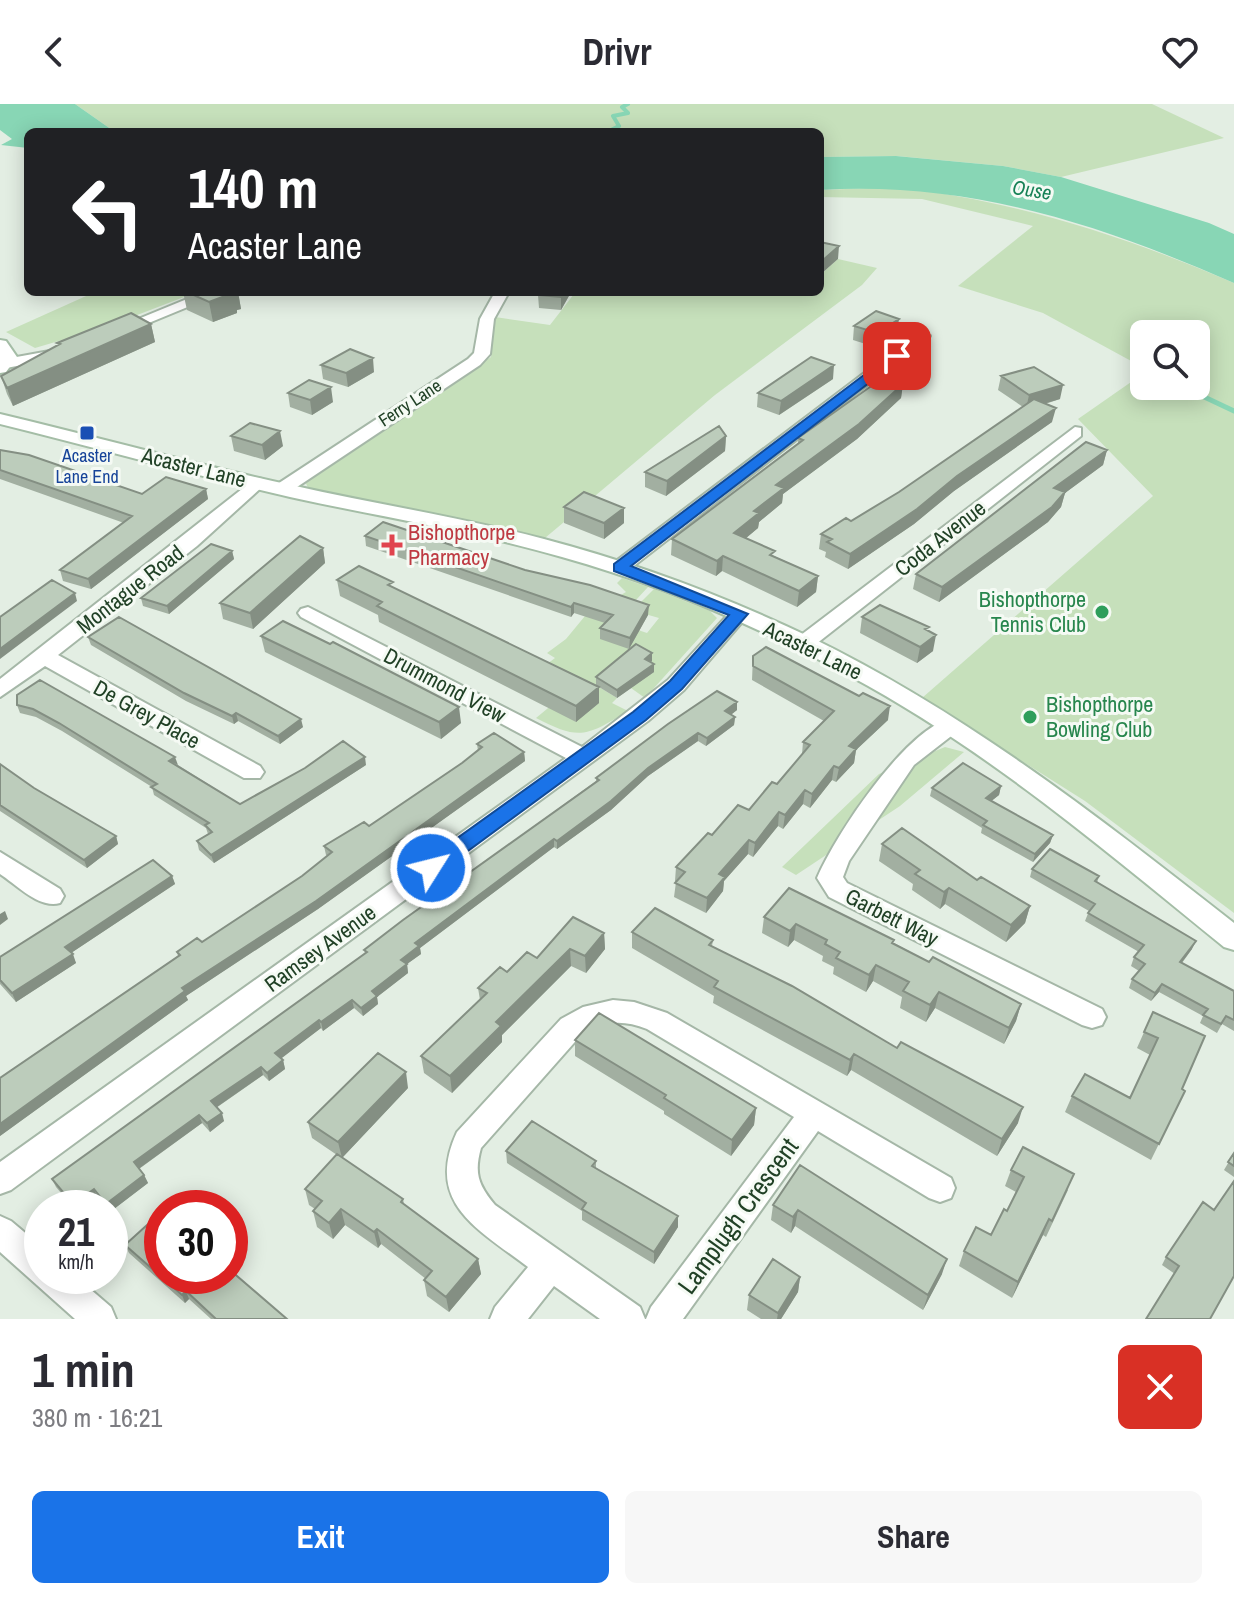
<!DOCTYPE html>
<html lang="en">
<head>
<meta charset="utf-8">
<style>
  body { margin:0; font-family:"Archivo Narrow",sans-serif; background:#f7f7f7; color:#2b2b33; height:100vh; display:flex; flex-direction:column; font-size:30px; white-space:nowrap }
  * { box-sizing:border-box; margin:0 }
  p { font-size:26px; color:#7c7c81 }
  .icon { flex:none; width:44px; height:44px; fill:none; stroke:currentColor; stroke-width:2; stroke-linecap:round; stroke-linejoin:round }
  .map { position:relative; height:1215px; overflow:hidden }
  .sheet { display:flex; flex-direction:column; background:#fff; flex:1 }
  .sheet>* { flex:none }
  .guide { position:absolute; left:24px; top:24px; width:800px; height:168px; border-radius:12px; box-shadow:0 4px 20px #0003; background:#202124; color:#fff; overflow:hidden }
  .buttons { position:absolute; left:1130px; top:216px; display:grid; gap:16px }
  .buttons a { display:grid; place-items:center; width:80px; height:80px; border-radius:12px; background:#fff; box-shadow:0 4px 20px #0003; font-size:40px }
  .speed { position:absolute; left:24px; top:1086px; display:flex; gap:16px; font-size:40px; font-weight:700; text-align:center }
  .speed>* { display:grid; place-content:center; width:104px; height:104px; border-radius:50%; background:#fff; box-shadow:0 4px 20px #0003; line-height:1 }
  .speed small { font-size:20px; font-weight:400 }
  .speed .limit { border:12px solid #d22; background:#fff; color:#111 }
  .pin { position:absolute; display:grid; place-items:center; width:68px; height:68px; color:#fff; margin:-34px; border-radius:16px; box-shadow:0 4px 12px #0006 }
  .me { position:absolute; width:88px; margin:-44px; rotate:54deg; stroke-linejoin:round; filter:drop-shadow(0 0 6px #0008) }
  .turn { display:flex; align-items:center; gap:28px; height:168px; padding:0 32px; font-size:36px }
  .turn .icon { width:104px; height:104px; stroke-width:2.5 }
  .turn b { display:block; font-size:56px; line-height:68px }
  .round { display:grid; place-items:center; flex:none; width:84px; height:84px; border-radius:12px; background:#f7f7f7 }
  .head { display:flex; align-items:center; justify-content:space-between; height:136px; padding:0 32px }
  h1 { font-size:48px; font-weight:700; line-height:60px }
  .button { display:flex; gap:16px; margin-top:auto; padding:16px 32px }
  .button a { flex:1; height:92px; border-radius:12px; background:#1a73e8; color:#fff; font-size:32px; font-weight:700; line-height:92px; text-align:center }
  .button a+a { background:#f7f7f7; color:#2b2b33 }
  header { display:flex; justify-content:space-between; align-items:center; height:104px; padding:0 32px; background:#fff; font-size:36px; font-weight:700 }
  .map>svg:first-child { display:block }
  .green { fill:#c6e0bb }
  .water { fill:#88d6b5 }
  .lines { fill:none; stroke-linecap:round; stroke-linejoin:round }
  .stream-far1 { stroke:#88d6b5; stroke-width:4 }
  .stream { stroke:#88d6b5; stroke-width:5 }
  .street-casing { stroke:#a5b7a7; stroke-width:4 }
  .secondary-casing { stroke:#a4bda6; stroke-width:4 }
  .street { fill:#fff; fill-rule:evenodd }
  .secondary { fill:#fff; fill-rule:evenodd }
  .wall { fill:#a2afa1 }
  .shaded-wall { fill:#848f83 }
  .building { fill:#bcccbb; stroke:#848f83; stroke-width:2 }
  .route { fill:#1a73e8; stroke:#114b97; stroke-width:2 }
  .transit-dot { fill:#1a4fb4; stroke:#f5faf4; stroke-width:3 }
  .health-dot { fill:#e0444e; stroke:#f5faf4; stroke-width:3 }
  .leisure-dot { fill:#2e9e5b; stroke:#f5faf4; stroke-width:3 }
  .labels { text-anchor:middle; stroke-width:6; stroke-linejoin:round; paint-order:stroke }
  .far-street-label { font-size:18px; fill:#214126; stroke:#f5faf4 }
  .far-transit-label { font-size:18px; fill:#164399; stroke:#f5faf4 }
  .far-water-label { font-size:20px; font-style:italic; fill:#178156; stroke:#f5faf4 }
  .street-label { font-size:22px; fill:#214126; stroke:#f5faf4 }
  .health-label { font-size:22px; fill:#be3a42; stroke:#f5faf4; text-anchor:start }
  .leisure-label { font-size:22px; fill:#27864d; stroke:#f5faf4; text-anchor:end }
  .near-street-label { font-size:26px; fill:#214126; stroke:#f5faf4 }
</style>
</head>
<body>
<header><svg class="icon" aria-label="back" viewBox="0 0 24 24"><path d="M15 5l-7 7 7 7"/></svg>Drivr<svg class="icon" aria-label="heart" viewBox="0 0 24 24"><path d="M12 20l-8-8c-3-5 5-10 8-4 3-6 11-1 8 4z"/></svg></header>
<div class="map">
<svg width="1234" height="1215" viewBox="0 0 1234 1215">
  <rect width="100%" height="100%" fill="#e3eee3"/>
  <path class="green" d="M75 0H1152L1224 34 1061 73 1003 62 897 52 820 53V28H115Z
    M896 83C1015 97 1125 132 1234 179V809L1085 697 922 594 1153 392 1078 315 1144 269V282H1196V230H1144V264L1043 209 958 182 1033 122 922 95 820 93V86Z
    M838 155 877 164 862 181 715 291 545 434 308 384 305 377 491 253 495 213 550 221 574 190 549 188H820V171Z
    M95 188H197L106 223 35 244 6 228Z
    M622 474 648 483 601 534 635 525 647 529 659 514 645 510 638 501 654 485 710 507 717 514 645 594 614 572 599 583 617 594 612 599 628 607C587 632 580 637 536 614L576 581 543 563 555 554 547 549 566 535 585 512 626 488 617 479Z
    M945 643 964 648 900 702 796 771 782 763 879 670Z"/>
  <path class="water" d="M0 0H75L115 28H28V44L1 41 12 35 0 26Z
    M896 52 1003 62 1061 73 1209 119 1234 130V179C1099 120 969 77 820 86V53Z"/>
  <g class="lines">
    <path class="stream-far1" d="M607 28 619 22 613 12 628 9 622 3 628 0"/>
    <path class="stream" d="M1181 282 1234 307"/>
    <defs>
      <path id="street" d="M204 188H224L122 230 109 227Z
        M495 188H509L494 215 490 250 480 261 288 389H276V381L468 255 474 249 480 215Z
        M917 229 930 232 626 468H612L609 464 612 460Z
        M55 246 60 248V254L6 264 0 262V256Z
        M1075 323 1081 324V332L811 544H797L794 539 797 534Z
        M256 374 262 375V383L197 442 58 551 260 662 264 668 260 674H244L45 562 0 593V575Z
        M308 503 582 643 668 576 732 506 739 504 749 510 684 586 648 617 11 1086 0 1090V1058L566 654 301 513 298 509 301 505Z
        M951 614 962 621 959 626 914 661 849 757 843 773 847 779 1102 905 1106 913 1102 921 1092 924 1082 921 829 793 817 774C836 730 904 627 951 614Z
        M0 748 60 785 64 792 60 799C39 805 17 781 0 770Z
        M613 896 634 898 667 909 951 1074 955 1084 951 1094 940 1098 929 1094 818 1027 683 1215H646L651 1203 794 1013 647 925C622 915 603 917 581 931L481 1044C474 1069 478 1081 495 1101L640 1203 645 1215H600L554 1182 528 1215H490L495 1203 528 1163C478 1125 424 1099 457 1028L561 915 583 903Z
        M0 1112 11 1117 42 1143V1172H75L111 1203 116 1215H75L0 1148Z"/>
      <path id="secondary" d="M0 236 6 237 17 253 6 268 0 269Z
        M0 310C97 333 193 360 291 381 375 400 460 413 544 435 636 459 726 493 812 534 966 609 1100 714 1234 819V846L1224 843C1105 746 986 645 850 572 759 523 662 481 562 453 473 427 381 413 290 393 193 371 97 344 0 320Z"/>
    </defs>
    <use href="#street" class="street-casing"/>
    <use href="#secondary" class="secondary-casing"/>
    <use href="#street" class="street"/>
    <use href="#secondary" class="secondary"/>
  </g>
  <path class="wall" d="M183 188H238L241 205 237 206V209L213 218 187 206Z
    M540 188H570V190L561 206 539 204 538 191Z
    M151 220 155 238 13 302 7 290 1 272 58 241 57 239Z
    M854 222 897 228 875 243 853 236Z
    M321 261 374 268 348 283 323 275Z
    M1001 272 1060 295 1045 300 1052 318 954 387 914 420 848 465 825 453 826 448 819 445 821 430 851 417 899 388 1023 303 998 286Z
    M833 275 779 311 757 303 758 289Z
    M903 280 901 294 857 335 783 390 782 399 759 418 758 424 746 434 774 452 818 472 816 488 797 503 722 467 716 472 671 451 672 435 798 339V334Z
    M288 289 333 298 312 311 290 303Z
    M231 332 283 342 265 356 234 347Z
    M726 332 725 347 666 392 645 383V368Z
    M0 346 142 390 206 385 208 395 91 485 63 477 60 466 124 419 0 375Z
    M1107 346 1103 361 1065 389 1061 403 1048 418 939 498 913 485 916 470Z
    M564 403 624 419 604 435 564 419Z
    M365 432 648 511 629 545 600 535V524L605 519 574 509 571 513 366 442Z
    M323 444 325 459 253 525 223 515 220 499Z
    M232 447 234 455 169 510 143 502 141 494Z
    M337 476 393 484 596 581V573L652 557 651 558 654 568 617 594 599 583V599L576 618 379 518 378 511 340 492Z
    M862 513 928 526 933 547 917 559 860 529Z
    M261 532 461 619 441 635 265 548Z
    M88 533 303 623 280 640 238 617 234 620 186 597 91 541Z
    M753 552 888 616 856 646 854 659 836 678 832 676 810 704 803 700 783 725 778 722 753 753 748 750 724 777 723 787 706 809 674 793 676 778 675 777 676 763 712 731 749 706 777 680 802 650 803 638 824 617 752 576Z
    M17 591 178 661 240 700 366 661 214 759 199 746 197 737 208 730 206 724 154 691 152 683 62 627 36 613 20 609 17 601Z
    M737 598V606L731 611 735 613 734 621 706 642 698 637 648 672 611 706 557 745 554 743 420 844 421 850 407 860 408 869 377 893 378 900 363 912 354 904 323 927 321 924 281 954 283 956 285 965 269 977 263 971 216 1004 224 1017 210 1028 202 1019 139 1065 144 1071 148 1079 110 1108V1104H106L97 1093 82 1104H74L56 1083 52 1075 365 849 364 846 596 677V674Z
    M477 640 524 648 525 657 318 805 186 892 188 896 0 1032V974L178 852 177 848 202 838 302 772 328 752 326 751 324 742 369 722 462 659 478 647Z
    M0 660 34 684 116 732 118 740 87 764 0 707Z
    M1001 682 999 691 991 697 1053 731 1050 739 1033 758 981 729 982 724 930 692 932 684Z
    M882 740 977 776 1030 802 1025 819 1006 838 945 800 940 805 912 786 913 780 879 757Z
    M1032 765 1099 772 1097 779 1192 845 1182 859 1234 887V927L1222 920 1217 929 1200 919 1203 912 1159 888 1151 897 1129 884 1132 875 1139 867 1131 862 1134 853 1139 848 1085 817 1089 807 1030 773Z
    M172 772 175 780 71 849 76 859 16 898 0 880V853Z
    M764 813 894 839 929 858 1021 900 1016 917 1004 940 935 904 926 918 900 904 902 893 873 877 866 888 833 870 834 863 822 857 823 852 794 836 788 843 762 829Z
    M632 828 713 836 712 842 1018 1019 997 1052 851 966 847 972 713 899 714 892 632 844Z
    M604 829 605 845 586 869 571 862 502 931V938L452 989 424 969 421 952 480 896 478 884 507 868 537 854Z
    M1153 908 1182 985 1185 987 1151 1056 1065 1008 1072 992 1130 994 1150 951 1137 944Z
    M575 936 756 1004 754 1021 731 1052 664 1010V1007L575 952Z
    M408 984 342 1054 403 1095 404 1100 478 1155 481 1170 449 1208 427 1192 424 1176 426 1175 381 1140 378 1144 345 1121 333 1135 317 1123 313 1107 315 1105 309 1101 305 1085 337 1051 312 1034 308 1018Z
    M506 1047 596 1057V1064L678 1123 654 1160 582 1116V1107L507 1059Z
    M1234 1049V1073L1224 1066Z
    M800 1061 942 1170 923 1206 795 1122 791 1129 771 1116 773 1101Z
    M1011 1066 1068 1086 1046 1133 1043 1131 1012 1194 959 1162 964 1147 991 1131 1007 1107 1016 1088 1005 1082Z
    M1214 1106 1175 1170 1162 1161 1166 1153Z
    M125 1141 162 1172 287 1215H211L189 1195 185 1199 129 1149Z
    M800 1173 798 1188 781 1215H761L747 1206 749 1191Z"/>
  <path class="shaded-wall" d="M839 142 838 155 821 170 822 157Z
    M230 188H238L241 205 237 206V209L213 218 209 198Z
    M563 188H570V190L561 206V193Z
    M899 215 897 228 875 243 877 229Z
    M151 220 155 238 13 302 7 284Z
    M373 254 374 268 348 283 346 269Z
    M834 261 833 275 779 311 781 297Z
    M903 280 901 294 857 335 783 390 782 399 759 418 758 424 733 445 734 429 776 381Z
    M1063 281 1060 295 1026 305 1029 291Z
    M331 283 333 298 312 311 310 296Z
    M1056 304 1052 318 954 387 914 420 848 465 850 450 957 372Z
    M280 327 283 342 265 356 262 341Z
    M726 332 725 347 666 392 667 377Z
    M1107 346 1103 361 1065 389 1061 403 1048 418 939 498 942 483 1054 384Z
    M206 385 208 395 91 485 88 475Z
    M624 404V419L604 435V419Z
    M323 444 325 459 253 525 250 509Z
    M232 447 234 455 169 510 167 502Z
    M723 452 722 467 716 472 717 457Z
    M818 472 816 488 797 503 799 487Z
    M75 489 77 497 0 555V545Z
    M574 499V509L571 513V503Z
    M649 501 648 511 629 545 630 534Z
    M936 531 933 547 917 559 920 543Z
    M652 549V557L645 563V555Z
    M654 560V568L617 594V586Z
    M599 583V599L576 618V602Z
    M737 598V606L725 615V607Z
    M890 602 888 616 856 646 854 659 836 678 839 664 849 642Z
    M459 603 461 619 441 635 439 618Z
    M236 609 238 617 234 620 232 612Z
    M735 613 734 621 706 642 707 634Z
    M301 615 303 623 280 640 278 632Z
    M698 629V637L648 672 611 706 557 745V737L648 664Z
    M524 648 525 657 318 805 186 892 188 896 0 1032V1020L182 884Z
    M175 653 178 661 169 657Z
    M365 653 366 661 214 759 211 751Z
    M834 662 832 676 810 704 812 690Z
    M1001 682 999 691 984 703 986 694Z
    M805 686 803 700 783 725 785 711Z
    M779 708 778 722 753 753 755 739Z
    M1053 731 1050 739 1033 758 1035 750Z
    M116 732 118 740 87 764 84 756Z
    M554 735V743L420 844 421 850 407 860 408 869 377 893 378 900 363 912 361 904 372 887 415 839Z
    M749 736 748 750 724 777 723 787 706 809 707 794 719 770Z
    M172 772 175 780 68 851 65 843Z
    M949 784 945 800 940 805 944 788Z
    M1030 802 1025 819 1006 838 1011 821Z
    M5 807 8 815 0 821V810Z
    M796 820 794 836 788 843 790 827Z
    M604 829 605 845 586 869 585 852Z
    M1196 837 1192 845 1176 866 1180 858Z
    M570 845 571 862 502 931V938L452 989 450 972 496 918Z
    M73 850 76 859 16 898 12 889Z
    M876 861 873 877 866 888 869 871Z
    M1162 880 1159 888 1151 897 1155 889Z
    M939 888 935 904 926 918 930 901Z
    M352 896 354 904 323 927 321 918Z
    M1021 900 1016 917 1004 940 1009 924Z
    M319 916 321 924 278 957 275 949Z
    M854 950 851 966 847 972 850 956Z
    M283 956 285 965 269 977 267 969Z
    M261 963 263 971 214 1005 211 997Z
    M406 968 408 984 342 1054 338 1038Z
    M1023 1003 1018 1019 997 1052 1002 1035Z
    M756 1004 754 1021 731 1052 732 1036Z
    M222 1009 224 1017 210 1028 207 1019Z
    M199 1011 202 1019 137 1066 134 1058Z
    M144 1071 148 1079 110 1108V1104H108L106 1100Z
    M94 1085 97 1093 82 1104H75L73 1100Z
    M341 1105 345 1121 333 1135 329 1119Z
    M798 1106 795 1122 791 1129 793 1113Z
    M678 1112V1123L654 1160V1148Z
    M1049 1115 1043 1131 1012 1194 1018 1178Z
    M377 1125 381 1140 378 1144 374 1128Z
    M478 1155 481 1170 449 1208 446 1193Z
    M947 1155 942 1170 923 1206 928 1191Z
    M800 1173 798 1188 781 1215H777L778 1209Z
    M186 1187 189 1195 185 1199 182 1191Z"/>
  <path class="building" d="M820 138 839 142 822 157 820 156Z
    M187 188H232L233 189 209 198Z
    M540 188H563L561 193 538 191Z
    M876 207 899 215 877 229 854 222Z
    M131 209 151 220 7 284 1 272 60 240 57 239Z
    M350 245 373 254 346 269 321 261Z
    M811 253 834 261 781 297 758 289Z
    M1034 263 1063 281 1029 291 1001 272Z
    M884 273 903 280 859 320 776 381 784 384 754 407 759 409 734 429 775 447 770 451 818 472 799 487 723 452 717 457 672 435 803 336 798 334Z
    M309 276 331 283 310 296 288 289Z
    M1034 295 1056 304 957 372 917 405 850 450 827 438 832 435 821 430 846 414 851 417 899 388Z
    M250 319 280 327 262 341 231 332Z
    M719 322 726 332 667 377 645 368Z
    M1086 338 1107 346 1054 384 1065 388 1052 403 942 483 916 470Z
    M0 346 29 351 142 390 166 373 206 385 88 475 60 466 132 412 0 366Z
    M584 388 624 404 604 419 564 403Z
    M383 418 525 466 590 481 649 501 630 534 600 524 613 511 574 499 571 503 365 432Z
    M300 432 323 444 250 509 220 499Z
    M211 440 232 447 167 502 141 494Z
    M359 462 393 478 388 481 599 583 576 602 377 502 382 498 337 476Z
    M52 476 75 489 0 545V513Z
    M880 501 929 523 925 525 936 531 920 543 862 513Z
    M119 513 301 615 278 632 236 609 232 612 184 589 88 533Z
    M283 517 330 540 333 538 459 603 439 618 261 532Z
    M636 540 652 549 645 555 654 560 617 586 596 573Z
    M766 543 859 592 863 589 890 602 849 642 856 645 839 664 834 662 812 690 805 686 785 711 779 708 755 739 749 736 719 770 725 773 707 794 675 779 685 768 676 763 708 729 712 731 738 701 749 706 772 678 777 680 810 641 803 638 834 607 753 562V552Z
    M40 576 175 653 169 657 240 700 305 664 343 637 365 653 211 751 197 737 212 728 205 721 209 719 151 683 157 680 59 619 33 605 17 601V591Z
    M717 587 737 598 725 607 735 613 707 634 698 629 648 664 611 697 557 737 554 735 415 839 419 842 401 856 407 860 372 887 377 892 361 904 352 896 321 918 319 916 275 949 283 956 267 969 261 963 211 997 222 1009 207 1019 199 1011 134 1058 144 1071 106 1100 94 1085 73 1100 52 1075 367 848 364 846 403 816 599 676 596 674 668 620Z
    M494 629 524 648 316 797 182 884 185 887 0 1020V974L180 851 177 848 197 834 202 838 302 772 332 748 324 742 364 718 369 722 462 659 482 643 477 640Z
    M963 659 1001 682 986 694 1053 731 1035 750 983 721 987 717 932 684Z
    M0 660 34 684 116 732 84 756 0 701Z
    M902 724 977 776 981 773 1030 802 1011 821 949 784 944 788 915 770 920 766 882 740Z
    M1050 745 1099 772 1095 777 1196 837 1180 858 1234 887V916L1226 912 1221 920 1203 911 1208 905 1162 880 1155 889 1132 875 1145 860 1134 853 1144 841 1088 809 1095 800 1032 765Z
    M153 756 172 772 65 843 73 850 12 889 0 876V853Z
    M789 784 894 836 892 839 929 858 933 853 1021 900 1009 924 939 888 930 901 903 887 909 878 876 861 869 871 836 854 840 848 825 840 827 836 796 820 790 827 764 813Z
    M655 804 713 836 709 841 792 882 897 944 901 938 1023 1003 1002 1035 854 950 850 956 714 883 718 877 632 828Z
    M573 813 604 829 585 852 570 845 496 918 501 922 450 972 421 952 487 889 478 884 500 863 507 868 527 848 537 854Z
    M1153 908 1205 932 1182 985 1185 987 1159 1040 1072 992 1085 970 1130 994 1158 934 1144 928Z
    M599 909 756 1004 732 1036 664 994 666 991 575 936Z
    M378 949 406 968 338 1038 308 1018Z
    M532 1017 596 1057 592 1062 678 1112 654 1148 582 1105 586 1099 506 1047Z
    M1023 1043 1074 1070 1052 1117 1049 1115 1018 1178 964 1147 976 1123 991 1131 1004 1105 1007 1107 1024 1073 1011 1066Z
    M1234 1049V1062L1228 1058Z
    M337 1050 403 1095 401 1098 478 1155 446 1193 424 1176 432 1167 377 1125 374 1128 341 1105 329 1119 313 1107 322 1097 305 1085Z
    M800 1061 947 1155 928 1191 798 1106 793 1113 773 1101Z
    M1234 1077V1172L1210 1215H1146L1179 1162 1166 1153 1203 1098 1214 1106Z
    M158 1111 162 1114V1172H230V1166L287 1215H216L186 1187 182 1191 125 1141Z
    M773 1155 800 1173 778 1209 749 1191Z"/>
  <path class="route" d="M893 249 904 252 631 462 748 510 682 585 646 616 438 769H424L421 764 424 758 633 608 670 577 729 511 614 467V460Z"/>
  <rect class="transit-dot" x="79" y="321" width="16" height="16" rx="4"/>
  <path class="health-dot" d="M388 429h8v8h8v8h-8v8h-8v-8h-8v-8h8z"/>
  <g class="leisure-dot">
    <circle cx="1102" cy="508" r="8"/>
    <circle cx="1030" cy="613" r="8"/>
  </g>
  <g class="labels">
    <g class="far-street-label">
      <text transform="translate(410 299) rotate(-33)" y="6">Ferry Lane</text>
    </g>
    <g class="far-transit-label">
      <text x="87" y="358">Acaster<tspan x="87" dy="21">Lane End</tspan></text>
    </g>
    <g class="far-water-label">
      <text transform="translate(1032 86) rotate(9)" y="7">Ouse</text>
    </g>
    <g class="street-label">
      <text transform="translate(194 363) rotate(14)" y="8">Acaster Lane</text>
      <text transform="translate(940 434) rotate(-38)" y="8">Coda Avenue</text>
      <text transform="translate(130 485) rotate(-38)" y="8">Montague Road</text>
      <text transform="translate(813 546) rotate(26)" y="8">Acaster Lane</text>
      <text transform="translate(445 581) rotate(28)" y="8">Drummond View</text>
      <text transform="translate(147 610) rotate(29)" y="8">De Grey Place</text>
      <text transform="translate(892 813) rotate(27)" y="8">Garbett Way</text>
      <text transform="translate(320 844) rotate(-36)" y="8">Ramsey Avenue</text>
    </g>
    <g class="health-label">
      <text x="408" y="436">Bishopthorpe<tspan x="408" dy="25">Pharmacy</tspan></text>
    </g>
    <g class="leisure-label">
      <text x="1086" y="503">Bishopthorpe<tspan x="1086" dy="25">Tennis Club</tspan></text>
      <text x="1046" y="608" text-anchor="start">Bishopthorpe<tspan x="1046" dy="25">Bowling Club</tspan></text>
    </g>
    <g class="near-street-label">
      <text transform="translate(738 1112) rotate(-54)" y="9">Lamplugh Crescent</text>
    </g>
  </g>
</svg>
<div class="buttons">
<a><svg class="icon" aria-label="search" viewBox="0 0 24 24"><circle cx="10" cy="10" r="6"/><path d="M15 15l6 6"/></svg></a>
</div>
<div class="speed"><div>21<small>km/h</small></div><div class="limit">30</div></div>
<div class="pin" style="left:897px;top:252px;background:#d93025"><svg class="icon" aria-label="arrive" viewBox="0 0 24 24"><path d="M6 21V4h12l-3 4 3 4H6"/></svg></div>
<svg class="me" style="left:431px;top:764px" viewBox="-20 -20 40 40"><circle r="17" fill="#1a73e8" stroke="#fff" stroke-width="3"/><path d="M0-11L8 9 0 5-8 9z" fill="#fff"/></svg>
<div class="guide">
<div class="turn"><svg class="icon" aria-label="left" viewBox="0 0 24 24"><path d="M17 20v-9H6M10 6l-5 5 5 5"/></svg><div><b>140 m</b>Acaster Lane</div></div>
</div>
</div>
<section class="sheet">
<div class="head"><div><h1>1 min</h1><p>380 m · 16:21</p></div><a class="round" style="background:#d93025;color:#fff"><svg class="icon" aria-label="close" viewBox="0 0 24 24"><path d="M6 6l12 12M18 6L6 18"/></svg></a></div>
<div class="button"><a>Exit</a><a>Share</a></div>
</section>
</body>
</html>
